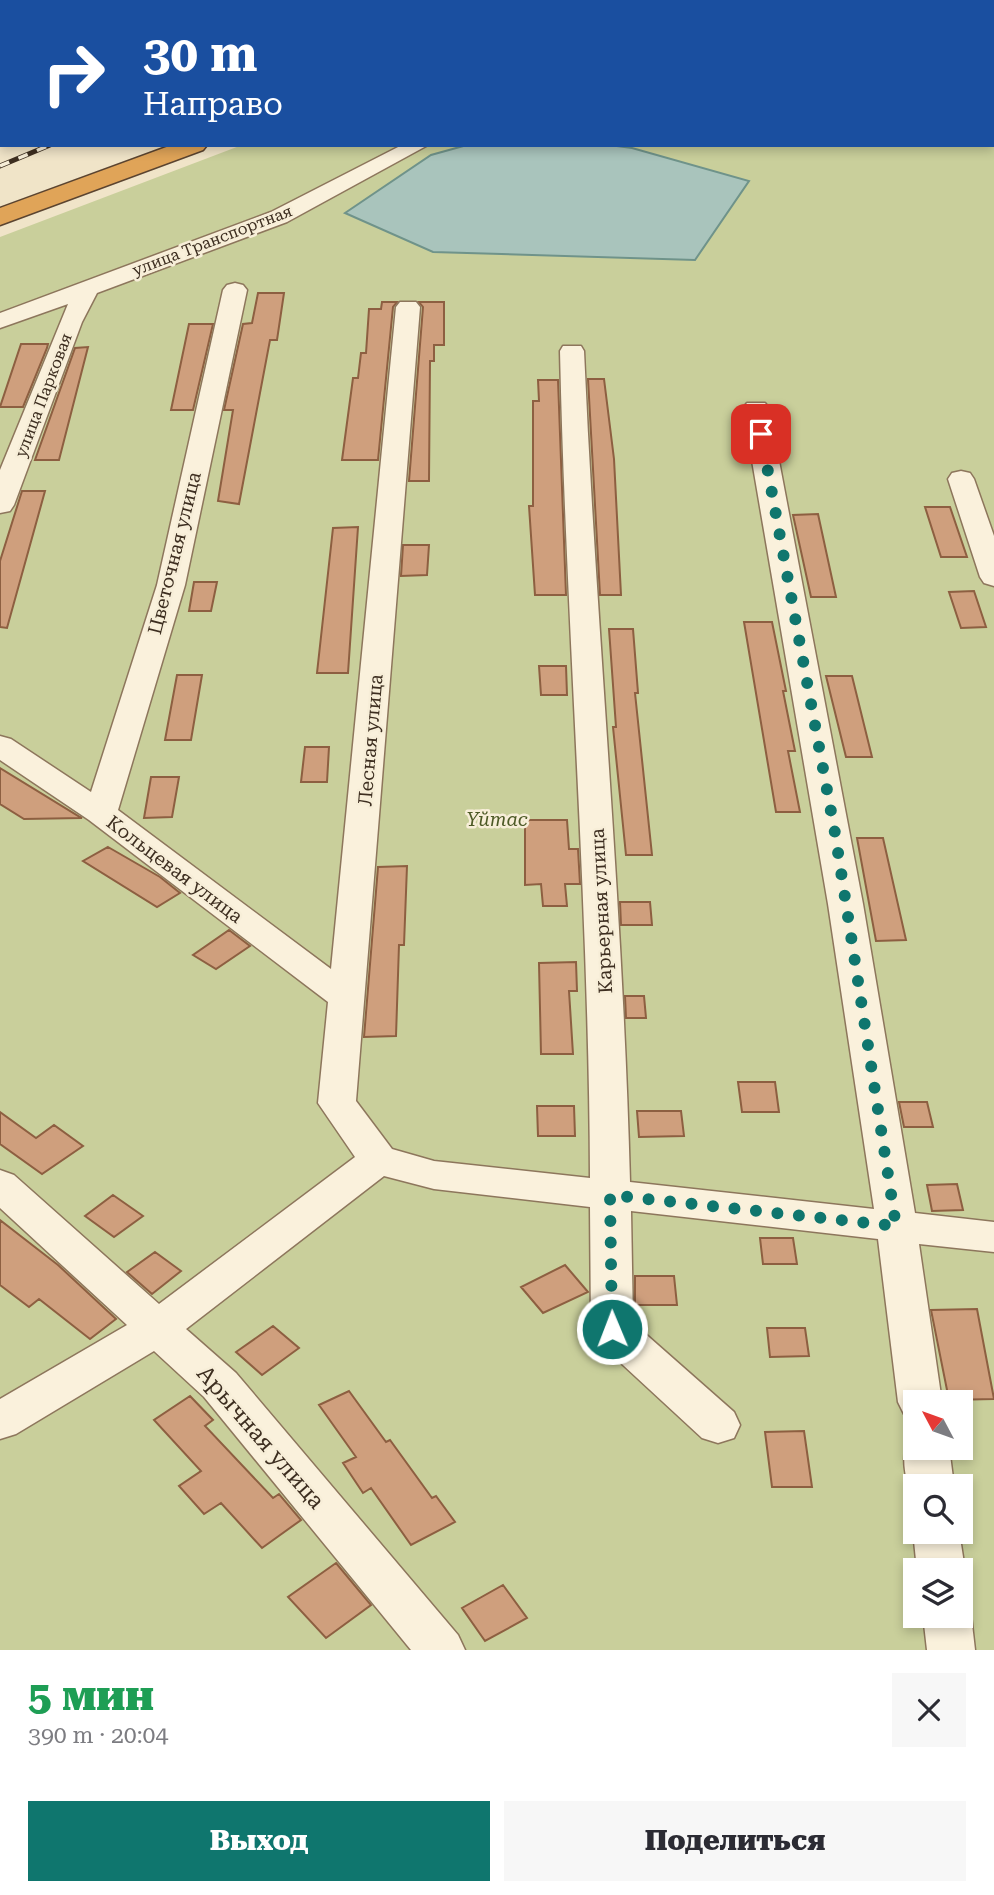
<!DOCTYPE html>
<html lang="ru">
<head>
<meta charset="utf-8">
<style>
  body { margin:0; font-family:"Roboto Serif",serif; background:#f7f7f7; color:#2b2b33; height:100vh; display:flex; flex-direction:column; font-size:26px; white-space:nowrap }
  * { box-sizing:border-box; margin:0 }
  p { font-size:23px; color:#7c7c81 }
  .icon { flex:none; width:38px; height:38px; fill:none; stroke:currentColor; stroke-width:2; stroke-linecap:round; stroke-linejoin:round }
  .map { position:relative; height:1650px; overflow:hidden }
  .details { display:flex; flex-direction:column; background:#fff; flex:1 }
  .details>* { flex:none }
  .top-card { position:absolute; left:0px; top:0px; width:994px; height:147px; box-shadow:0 4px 10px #0003; background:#1a4fa0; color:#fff; overflow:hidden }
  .needle { width:46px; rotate:311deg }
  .buttons { position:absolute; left:903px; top:1390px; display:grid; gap:14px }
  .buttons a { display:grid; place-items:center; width:70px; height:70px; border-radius:0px; background:#fff; box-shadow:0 4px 10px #0003; font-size:35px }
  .pin { position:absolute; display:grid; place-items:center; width:60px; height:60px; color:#fff; margin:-30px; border-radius:14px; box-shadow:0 4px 10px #0006 }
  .me { position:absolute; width:77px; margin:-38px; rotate:359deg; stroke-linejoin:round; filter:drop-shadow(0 0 5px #0008) }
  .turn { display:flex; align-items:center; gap:24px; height:147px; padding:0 28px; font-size:32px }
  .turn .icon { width:91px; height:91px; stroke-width:2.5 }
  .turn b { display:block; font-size:49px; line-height:60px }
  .round { display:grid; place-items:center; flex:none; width:74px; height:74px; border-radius:0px; background:#f7f7f7 }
  .summary { display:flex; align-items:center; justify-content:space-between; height:119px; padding:0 28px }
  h1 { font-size:42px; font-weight:800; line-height:52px; color:#1e9e55 }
  .primary-button { display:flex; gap:14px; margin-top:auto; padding:14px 28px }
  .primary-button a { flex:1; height:80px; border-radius:0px; background:#0f766e; color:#fff; font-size:28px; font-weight:800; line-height:80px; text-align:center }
  .primary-button a+a { background:#f7f7f7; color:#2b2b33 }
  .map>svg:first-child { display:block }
  .green { fill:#c9cf9b; fill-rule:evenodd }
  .water { fill:#a9c4bc; stroke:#6f938a; stroke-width:2 }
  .building { fill:#cf9f7d; stroke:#8d5f41; stroke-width:2 }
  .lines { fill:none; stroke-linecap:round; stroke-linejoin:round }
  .street-casing { stroke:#8d765c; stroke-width:3 }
  .highway-casing { stroke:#5b4430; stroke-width:3 }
  .street { fill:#faf1dc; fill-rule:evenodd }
  .highway { fill:#e0a458; fill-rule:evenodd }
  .rail-casing { stroke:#3d2e20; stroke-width:5 }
  .rail { stroke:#f7eed8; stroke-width:3.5; stroke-dasharray:10; stroke-linecap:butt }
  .route { stroke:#0f766e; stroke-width:12; stroke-dasharray:0 21.6 }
  .labels { text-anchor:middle; stroke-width:5; stroke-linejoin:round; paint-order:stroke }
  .far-street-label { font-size:16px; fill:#3d2e20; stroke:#f7eed8 }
  .street-label { font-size:19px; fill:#3d2e20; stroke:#f7eed8 }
  .park-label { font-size:19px; font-style:italic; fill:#4d5a26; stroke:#f7eed8 }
  .near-street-label { font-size:23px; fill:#3d2e20; stroke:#f7eed8 }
</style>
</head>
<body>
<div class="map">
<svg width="994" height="1650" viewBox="0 0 994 1650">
  <rect width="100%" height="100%" fill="#f0e4c8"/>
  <path class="green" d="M624 0H994V1650H0V237L242 145H992V2H620ZM915 1402H961V1447H915ZM915 1486H961V1531H915ZM915 1570H961V1615H915Z"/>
  <path class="water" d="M467 145H609L632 148 749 181 695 260 433 252 345 213 431 155Z"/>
  <path class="building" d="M258 293H284L277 340H270L239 504 218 501 233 410H224L243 324 252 323Z
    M382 302H397L393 307 378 460H342L353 378H358L361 353H366L369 309H381Z
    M419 302H444V345H434V361H430L429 481H409L423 307Z
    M189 324H213L193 410H171Z
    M21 344H48L47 348 23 407H0Z
    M88 347 59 460H35L75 348Z
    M588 379H604L614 459 621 595H600Z
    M538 380H558L566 595H535L529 506H533V401H539Z
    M22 491H45L7 628 0 627V561Z
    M925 507H950L967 557H941Z
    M818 514 836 597H811L793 515Z
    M358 527 348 673H317L333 528Z
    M403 545H429L427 575 401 576Z
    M194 582H217L211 611H189Z
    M974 591 986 627 961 628 949 592Z
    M744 622H772L786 691H783L795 751H788L800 812H776Z
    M609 629H633L638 693H635L652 855H626L613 727H616Z
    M539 666H566L567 695H541Z
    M177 675H202L191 740H165Z
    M826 676H852L872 757H846Z
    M305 747H329L327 782H301Z
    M0 768 80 817 82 818 24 819 0 804Z
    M151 777H179L172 817 144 818Z
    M525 820H567L569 849H578L580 884H565L567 906H543L541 884 525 885Z
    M857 838H883L906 940 876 941Z
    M108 847 160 877 180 893 157 907 83 861Z
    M407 866 404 945H399L396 1036 364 1037 378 867Z
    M620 902H650L652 925H621Z
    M229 930 250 946 216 969 193 955Z
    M576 962 577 991H569L573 1054H541L539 963Z
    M625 996H644L646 1018H626Z
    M738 1082H775L779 1112H742Z
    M899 1102H927L933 1127H904Z
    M537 1106H574L575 1136H538Z
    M637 1111H681L684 1136 639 1137Z
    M0 1112 36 1138 54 1125 83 1146 42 1174 0 1144Z
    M957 1184 963 1210 932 1211 927 1185Z
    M113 1195 143 1216 114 1237 85 1216Z
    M0 1220 58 1265 116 1319 90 1339 39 1299 29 1307 0 1285Z
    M760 1238H793L797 1264H763Z
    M155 1252 181 1271 152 1294 127 1272Z
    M565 1265 588 1292 543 1313 521 1287Z
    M635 1276H674L677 1305H635Z
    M977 1309 994 1399 949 1400 931 1310Z
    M273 1326 299 1348 262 1375 236 1352Z
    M767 1328H805L809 1356 770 1357Z
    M349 1391 386 1442 390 1440 432 1498 436 1496 455 1522 411 1545 371 1488 363 1493 343 1463 356 1457 319 1405Z
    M190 1396 213 1420 205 1426 273 1498 279 1494 301 1520 262 1548 221 1503 204 1514 179 1486 201 1471 154 1420Z
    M804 1431 812 1487H772L765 1432Z
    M336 1563 371 1605 326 1638 288 1597Z
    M503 1585 527 1618 485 1641 462 1608Z"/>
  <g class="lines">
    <defs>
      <path id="street" d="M1 0H19L2 2V6Z
        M451 0H472L474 2H452Z
        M688 0H704L705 1 686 2Z
        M402 145H428L287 222 97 293 82 322 14 505 10 511 0 513V470L68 304 0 328V313L271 212Z
        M235 283 243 285 247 290 185 585 118 810 331 969 396 307 400 302H416L420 307 356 1101 392 1149 434 1161 590 1178C589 902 566 627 560 351L563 346H581L584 351C596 628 623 905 630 1182L874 1209 828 904 743 408 747 403H765L769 408 863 904 915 1213 994 1222V1252L919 1244 942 1402H915V1418L904 1414 898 1402 878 1239 631 1211 633 1323 734 1412 740 1425 734 1438 718 1443 702 1438 597 1341 591 1329 590 1207 434 1189 384 1176 186 1329 236 1373 458 1635 465 1650H411L204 1397 154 1351 16 1434 0 1439V1399L127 1325 0 1208V1170L14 1175 159 1304 355 1157 318 1103 328 1002 89 820 0 760V736L11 739 91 792 157 585 223 290 227 285Z
        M961 471 970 473 974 479 994 536V586L984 583 980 577 948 479 952 473Z
        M915 1432V1447H949L954 1486H915V1500C904 1481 900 1454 910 1434Z
        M915 1526V1531H959L965 1570 961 1578V1570H917L913 1531Z
        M961 1599 971 1615 975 1650H927L923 1615H961Z"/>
      <path id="highway" d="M537 0H561L536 2Z
        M577 0H601L576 2Z
        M172 145H207L203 150 0 225V208Z"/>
    </defs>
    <use href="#street" class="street-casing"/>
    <use href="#highway" class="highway-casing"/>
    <use href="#street" class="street"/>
    <use href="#highway" class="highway"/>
    <defs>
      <path id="rail" d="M91 2 93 0
        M438 2 443 0
        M0 166 50 145"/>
    </defs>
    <use href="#rail" class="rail-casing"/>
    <use href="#rail" class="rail"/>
  </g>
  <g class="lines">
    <path class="route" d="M612 1329 610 1195 896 1226 835 833 761 434"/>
  </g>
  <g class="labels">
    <g class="far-street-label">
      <text transform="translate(212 240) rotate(-21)" y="6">улица Транспортная</text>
      <text transform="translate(43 395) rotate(-69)" y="6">улица Парковая</text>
    </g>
    <g class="street-label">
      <text transform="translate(174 553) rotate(-76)" y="7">Цветочная улица</text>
      <text transform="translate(370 740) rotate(-85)" y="7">Лесная улица</text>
      <text transform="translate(175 869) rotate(37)" y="7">Кольцевая улица</text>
      <text transform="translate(601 911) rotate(-93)" y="7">Карьерная улица</text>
    </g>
    <g class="park-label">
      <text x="497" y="826">Үйтас</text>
    </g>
    <g class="near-street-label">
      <text transform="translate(261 1437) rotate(49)" y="8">Арычная улица</text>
    </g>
  </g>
</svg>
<div class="buttons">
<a><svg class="needle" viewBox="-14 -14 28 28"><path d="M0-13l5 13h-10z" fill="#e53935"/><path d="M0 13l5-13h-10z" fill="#7c7c81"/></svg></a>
<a><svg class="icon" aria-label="search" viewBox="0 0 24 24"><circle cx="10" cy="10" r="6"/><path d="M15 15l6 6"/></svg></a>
<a><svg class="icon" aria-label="layers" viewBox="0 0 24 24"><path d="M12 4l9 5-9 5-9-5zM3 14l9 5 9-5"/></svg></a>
</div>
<div class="pin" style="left:761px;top:434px;background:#d93025"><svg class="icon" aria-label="arrive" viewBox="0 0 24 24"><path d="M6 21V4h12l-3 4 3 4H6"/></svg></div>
<svg class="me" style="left:612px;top:1329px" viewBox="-20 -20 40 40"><circle r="17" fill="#0f766e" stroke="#fff" stroke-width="3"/><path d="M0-11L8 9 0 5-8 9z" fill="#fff"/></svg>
<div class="top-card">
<div class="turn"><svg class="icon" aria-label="right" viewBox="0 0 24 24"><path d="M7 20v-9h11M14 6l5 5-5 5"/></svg><div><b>30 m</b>Направо</div></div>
</div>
</div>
<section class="details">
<div class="summary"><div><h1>5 мин</h1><p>390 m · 20:04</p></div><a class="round"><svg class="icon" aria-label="close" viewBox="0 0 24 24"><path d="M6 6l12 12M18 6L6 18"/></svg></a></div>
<div class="primary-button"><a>Выход</a><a>Поделиться</a></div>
</section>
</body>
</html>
